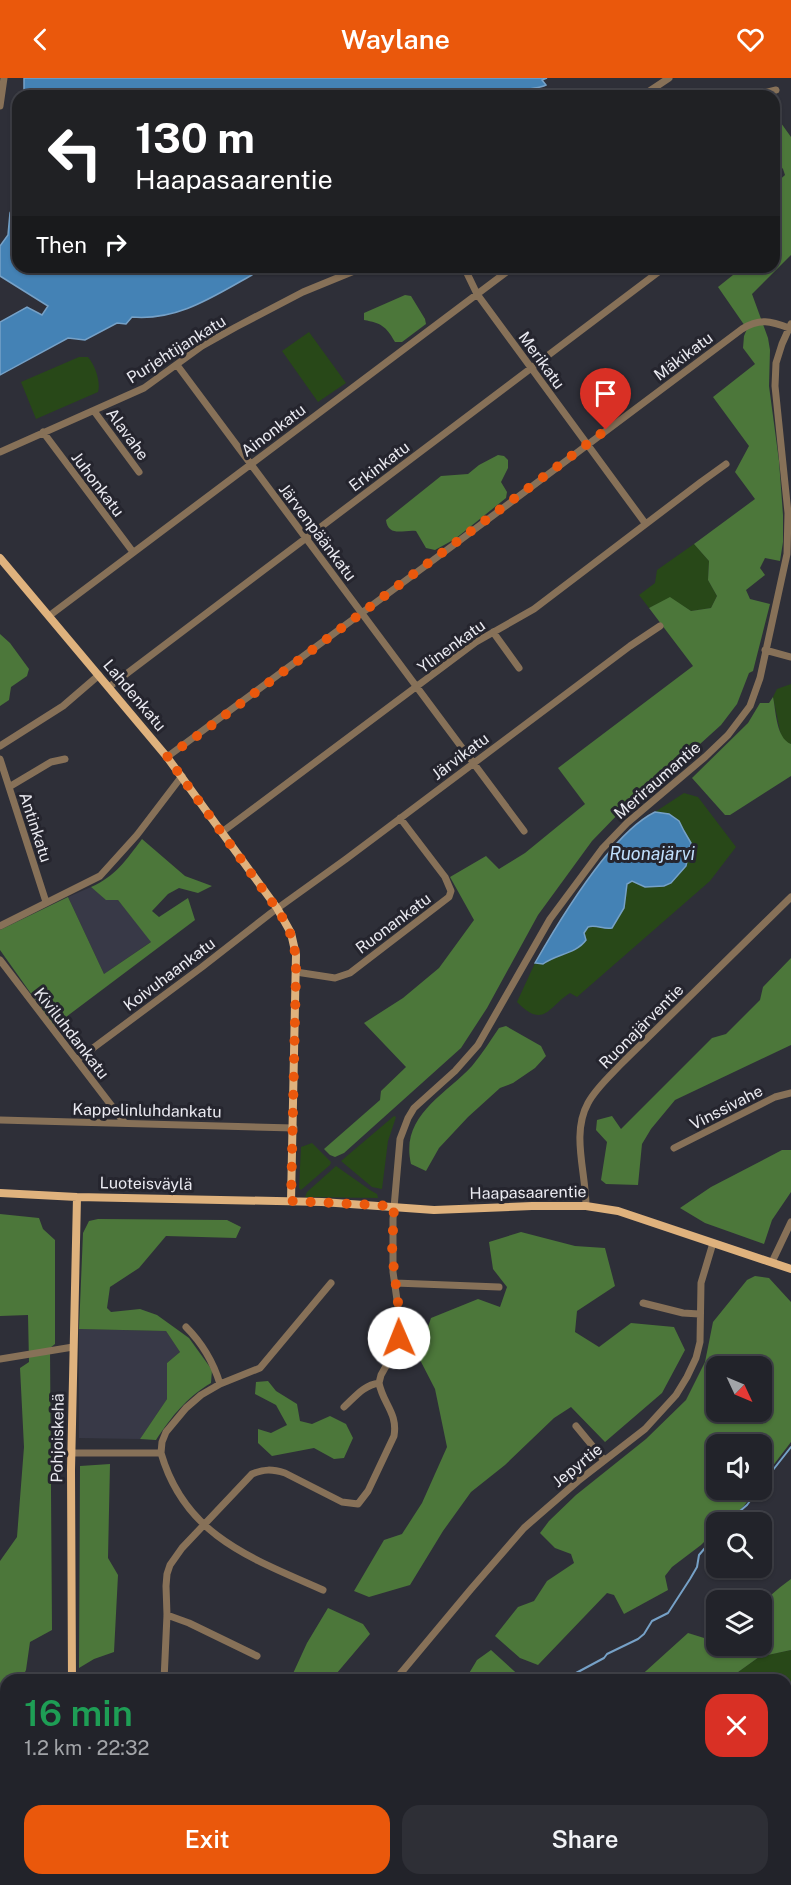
<!DOCTYPE html>
<html lang="en">
<head>
<meta charset="utf-8">
<style>
  body { margin:0; font-family:"Public Sans",sans-serif; background:#2e2f36; color:#f1f3f6; height:100vh; display:flex; flex-direction:column; font-size:22px; white-space:nowrap }
  * { box-sizing:border-box; margin:0 }
  p { font-size:20px; color:#a2a4a8 }
  .icon { flex:none; width:33px; height:33px; fill:none; stroke:currentColor; stroke-width:2; stroke-linecap:round; stroke-linejoin:round }
  .map { position:relative; flex:1; overflow:hidden }
  .details { position:absolute; left:0px; top:1596px; width:792px; height:212px; display:flex; flex-direction:column; background:#22232a; border-radius:18px 18px 0 0; box-shadow:0 2px 4px #0004,0 0 0 2px #3f4047 }
  .details>* { flex:none }
  .guide { position:absolute; left:12px; top:12px; width:768px; height:183px; border-radius:18px; box-shadow:0 2px 4px #0004,0 0 0 2px #3f4047; background:#202124; color:#fff; overflow:hidden }
  .needle { width:39px; rotate:134deg }
  .tools { position:absolute; left:706px; top:1278px; display:grid; gap:12px }
  .tools a { display:grid; place-items:center; width:66px; height:66px; border-radius:12px; background:#22232a; box-shadow:0 2px 4px #0004,0 0 0 2px #3f4047; font-size:30px }
  .pin { position:absolute; display:grid; place-items:center; width:51px; height:51px; color:#fff; margin:-62px -26px; border-radius:50% 50% 50% 0; rotate:-45deg; box-shadow:0 0 6px #0007 }
  .pin .icon { rotate:45deg }
  .me { position:absolute; width:66px; margin:-33px; rotate:359deg; stroke-linejoin:round; filter:drop-shadow(0 0 4px #0008) }
  .turn { display:flex; align-items:center; gap:21px; height:126px; padding:0 24px; font-size:27px }
  .turn .icon { width:78px; height:78px; stroke-width:2.5 }
  .turn b { display:block; font-size:42px; line-height:51px }
  .then { display:flex; align-items:center; height:57px; padding:0 24px; background:#0003; gap:12px; font-size:22px }
  .round { display:grid; place-items:center; flex:none; width:63px; height:63px; border-radius:18px; background:#2e2f36 }
  .overview { display:flex; align-items:center; justify-content:space-between; height:102px; padding:0 24px }
  h1 { font-size:36px; font-weight:600; line-height:45px; color:#1e9e55 }
  .primary-button { display:flex; gap:12px; margin-top:auto; padding:12px 24px }
  .primary-button a { flex:1; height:69px; border-radius:18px; background:#ea580c; color:#fff; font-size:24px; font-weight:600; line-height:69px; text-align:center }
  .primary-button a+a { background:#2e2f36; color:#f1f3f6 }
  header { display:flex; justify-content:space-between; align-items:center; height:78px; padding:0 24px; background:#ea580c; color:#fff; font-size:27px; font-weight:600 }
  .map>svg:first-child { display:block }
  .built { fill:#383947 }
  .green { fill:#284818 }
  .forest { fill:#4c773a; fill-rule:evenodd }
  .water { fill:#4482b5; stroke:#76a1c7; stroke-width:1.5 }
  .lines { fill:none; stroke-linecap:round; stroke-linejoin:round }
  .stream { stroke:#76a1c7; stroke-width:2 }
  .minor { stroke:#877158; stroke-width:7 }
  .major { stroke:#dfb27d; stroke-width:8 }
  .route { stroke:#ea580c; stroke-width:10; stroke-dasharray:0 18 }
  .labels { text-anchor:middle; stroke-width:6; stroke-linejoin:round; paint-order:stroke }
  .street-label { font-size:16px; fill:#eaeaf1; stroke:#25252e }
  .water-label { font-size:18px; font-style:italic; fill:#c0e0fd; stroke:#25252e }
</style>
</head>
<body>
<header><svg class="icon" aria-label="back" viewBox="0 0 24 24"><path d="M15 5l-7 7 7 7"/></svg>Waylane<svg class="icon" aria-label="heart" viewBox="0 0 24 24"><path d="M12 20l-8-8c-3-5 5-10 8-4 3-6 11-1 8 4z"/></svg></header>
<div class="map">
<svg width="791" height="1807" viewBox="0 0 791 1807">
  <rect width="100%" height="100%" fill="#2e2f38"/>
  <path class="built" d="M91 809 106 821 118 822 152 863 104 896 68 819Z
    M79 1251 166 1253 180 1274 167 1285V1321L140 1361 79 1360Z
    M433 1802H525L519 1807 482 1806 438 1807 433 1806Z"/>
  <path class="green" d="M309 254 346 305 318 324 282 273Z
    M79 279H88C95 287 101 304 98 314L36 341 21 304Z
    M694 466 709 483 708 502 717 518 711 530 691 533 670 520 649 530 639 517 655 505 657 492Z
    M791 606V666L786 665 781 658 773 619 777 611Z
    M684 715 698 719 736 769 710 803 577 919 570 915C549 928 544 952 517 924L535 885C550 887 580 862 587 849L597 848 609 851 625 819 626 806 632 803 645 809 665 808 671 805 686 788 691 765 684 753 669 736 655 734Z
    M394 1038 396 1039 388 1063 382 1111 372 1109 341 1083Z
    M312 1065 331 1084 330 1087 301 1112 299 1110 301 1069Z
    M336 1088 370 1112 377 1116 378 1120 305 1119 307 1114Z
    M791 1572V1708L786 1711V1602H727L759 1579Z"/>
  <path class="forest" d="M778 27 776 38 791 59V177L752 216 768 260 770 272 769 308 779 383 783 437V464L780 483 765 480 760 490 765 497 746 512 750 521 770 526 753 593 749 595 737 626 721 647 689 676 622 732 592 763 538 837 487 930 461 970 344 1075 335 1079 330 1077 324 1071 380 1022 381 1013 406 989 364 945 403 920 439 890 474 842 450 799 486 778 499 791 525 775 585 726 558 690 693 588 649 530 670 519 691 533 711 530 717 518 708 502 709 483 694 466 755 421 735 394 749 368 713 319 755 286 743 270 744 258 747 251 718 209 743 189H774V124L777 122 774 117V107L785 97 783 91 774 80V28Z
    M405 217 411 218 425 241 426 246 402 264H395C386 248 381 245 364 242V235Z
    M498 377 504 378 508 382V390L501 404 507 414 506 420 455 461 435 472 426 470 416 453C405 451 388 460 386 442L441 398 468 396 479 387Z
    M0 556 10 565 29 591 27 598 11 609 9 622 0 628Z
    M773 619C776 633 776 660 791 666V698L730 737H725L692 700 748 645 760 625H769Z
    M142 761 185 798 212 808 198 815 179 810 168 816 152 833 159 839 188 820 195 842 54 948 0 872V852L68 819 104 896 151 864 118 822H106L91 809C116 798 126 782 142 761Z
    M791 880V967L675 1022 651 1051 642 1066 638 1107 606 1106 601 1102 607 1064 596 1052 597 1042 612 1038 621 1051 712 960 726 956 760 922 763 909Z
    M506 948 541 968 546 978 535 990 513 1005 500 1010 468 1039 439 1070 426 1093 411 1086C400 1038 444 1018 472 988 482 976 490 963 499 950Z
    M782 1072H791V1114L772 1142 764 1166 705 1145 680 1130 711 1109Z
    M0 1136 39 1140 43 1151 55 1162V1266L50 1270 52 1552 30 1564 26 1592 21 1602H6V1658H0V1483L17 1459 24 1369 20 1290 29 1284 28 1237 0 1238Z
    M98 1141 227 1142 241 1149 236 1160 166 1158 139 1190 110 1209 107 1230 111 1234 140 1231 157 1237 189 1260 212 1292 211 1305C186 1320 172 1338 156 1362L140 1361 167 1321V1285L180 1274 166 1253 79 1251 83 1155 89 1143Z
    M521 1154 575 1168 605 1170 615 1208 577 1233 575 1254 599 1269 631 1245 674 1249 685 1272 662 1315 605 1364 571 1329 554 1340 505 1387 471 1414 443 1453 410 1507 369 1519 354 1513 384 1462 402 1456 422 1425 447 1369 435 1311 418 1278 431 1240 478 1221 500 1229 507 1209 493 1191 489 1164Z
    M755 1198 769 1200 791 1224V1364L762 1402V1366H717V1412H756C747 1424 734 1444 717 1444V1451L701 1467 672 1489 665 1498 668 1512 624 1536 614 1517 607 1515 538 1587 520 1580 495 1558 518 1529 534 1523 547 1503 574 1485 571 1476 555 1470 540 1455 549 1443 576 1417 646 1361 686 1322 705 1284 713 1244 747 1202ZM717 1288H762V1334H717Z
    M268 1303 276 1313 297 1326 300 1343 312 1346 330 1338 346 1346 353 1360 344 1380 334 1381 314 1370 272 1378 258 1365V1351L271 1355 287 1347 276 1327 255 1316 256 1304Z
    M110 1386 108 1480 118 1497 114 1574 94 1581 79 1590 80 1388Z
    M791 1501V1572L759 1579 727 1602H636L688 1555 717 1564V1568H729L737 1570 739 1568H762C762 1527 757 1526 791 1501Z
    M328 1530 363 1546 370 1556 331 1602H290L307 1565Z
    M491 1572 524 1602H465L477 1582Z
    M791 1708V1807H671L684 1802H786V1711Z
    M43 1802H158L153 1807H43Z
    M206 1802H356L344 1807H201Z"/>
  <path class="water" d="M24 0H547L542 2 546 7C536 12 526 8 518 18H24Z
    M18 113V189H260L252 197C214 218 178 243 132 239L126 246 117 245 85 262 68 260 0 297V244L27 229 42 237 48 228 0 198V168L8 157 10 135 17 120Z
    M655 734 669 736 679 743 684 753 691 765 686 788 671 805 664 808 645 809 632 803 627 806 624 830 612 850C604 852 596 846 588 849L584 855 586 862C576 876 556 876 543 886L535 885C559 843 612 755 655 734Z"/>
  <g class="lines">
    <path class="stream" d="M762 1406 791 1369
      M727 1444 747 1427 758 1412
      M563 1602 604 1580 607 1576 638 1561 644 1556 652 1543 668 1535 690 1501 697 1489 699 1477 717 1456
      M153 1807 158 1802"/>
    <path class="minor" d="M642 18 669 0
      M750 18 776 12
      M0 28 4 0
      M464 189 477 216 645 445
      M177 287 524 753
      M94 333 139 394
      M43 354 133 474
      M0 374 144 310 202 268 236 249 303 214 364 189
      M49 538 513 189
      M493 554 519 590
      M765 572 791 579
      M109 609 665 189
      M0 668 63 628 99 597
      M167 679 459 463 742 251C759 240 771 243 789 250
      M0 681 46 824
      M9 709 51 684 65 681
      M222 754 476 564 534 531 701 404 726 386
      M0 848 100 798 137 757 182 698
      M0 882 124 1044
      M296 894 335 900 350 895 449 819 451 813 445 799 400 740
      M77 982 202 889 271 835 346 781 630 568 660 548
      M0 1042 294 1050
      M674 1070 775 1019 791 1015
      M586 1128C586 1094 571 1056 588 1025 596 1010 610 998 621 986L791 819
      M772 1184 791 1144
      M395 1205 499 1209
      M643 1225 683 1235 699 1236
      M186 1249C203 1266 213 1283 220 1306
      M0 1281 73 1269
      M344 1329C355 1319 364 1307 379 1305L381 1297 395 1272 401 1250 393 1194V1141L400 1061 408 1040 414 1030 455 993 478 967 550 841 602 771 627 745 705 679 728 657 750 628 760 600 787 476 788 435 775 308 776 285 782 266 791 246
      M576 1348 604 1382
      M71 1375H161C185 1458 251 1480 323 1512
      M161 1375 162 1364 166 1354 186 1330 201 1317 220 1306 260 1290 331 1205
      M167 1537 189 1545 257 1578
      M164 1602 167 1537 166 1508 167 1496 170 1487 182 1470 252 1396C264 1391 272 1391 285 1395L342 1424 358 1426 368 1413 394 1358C398 1335 383 1326 379 1305
      M395 1602 471 1511 524 1450 578 1403 645 1351 676 1317 687 1299 696 1280 700 1264 701 1205 713 1165
      M401 1802 405 1807"/>
    <path class="major" d="M0 480 167 679 277 830 291 855 296 877 291 1123
      M0 1115 77 1119 322 1124 434 1132 532 1128H586L618 1133 791 1191
      M72 1602 71 1392 77 1119
      M30 1802 31 1807"/>
  </g>
  <g class="lines">
    <path class="route" d="M399 1260 400 1241 392 1175 394 1128 291 1123 296 894C296 867 292 854 277 831L167 679 204 653 606 352"/>
  </g>
  <g class="labels">
    <g class="street-label">
      <text transform="translate(176 271) rotate(-32)" y="6">Purjehtijankatu</text>
      <text transform="translate(683 278) rotate(-37)" y="6">Mäkikatu</text>
      <text transform="translate(542 282) rotate(54)" y="6">Merikatu</text>
      <text transform="translate(273 352) rotate(-37)" y="6">Ainonkatu</text>
      <text transform="translate(128 356) rotate(54)" y="6">Alavahe</text>
      <text transform="translate(379 388) rotate(-37)" y="6">Erkinkatu</text>
      <text transform="translate(98 406) rotate(53)" y="6">Juhonkatu</text>
      <text transform="translate(318 454) rotate(53)" y="6">Järvenpäänkatu</text>
      <text transform="translate(451 568) rotate(-36)" y="6">Ylinenkatu</text>
      <text transform="translate(135 617) rotate(50)" y="6">Lahdenkatu</text>
      <text transform="translate(460 678) rotate(-37)" y="6">Järvikatu</text>
      <text transform="translate(657 702) rotate(-41)" y="6">Meriraumantie</text>
      <text transform="translate(36 749) rotate(72)" y="6">Antinkatu</text>
      <text transform="translate(393 845) rotate(-37)" y="6">Ruonankatu</text>
      <text transform="translate(169 896) rotate(-37)" y="6">Koivuhaankatu</text>
      <text transform="translate(641 948) rotate(-45)" y="6">Ruonajärventie</text>
      <text transform="translate(72 955) rotate(52)" y="6">Kiviluhdankatu</text>
      <text transform="translate(726 1029) rotate(-27)" y="6">Vinssivahe</text>
      <text transform="translate(147 1032) rotate(1)" y="6">Kappelinluhdankatu</text>
      <text transform="translate(146 1105) rotate(1)" y="6">Luoteisväylä</text>
      <text transform="translate(528 1114) rotate(-1)" y="6">Haapasaarentie</text>
      <text transform="translate(57 1360) rotate(-89)" y="6">Pohjoiskehä</text>
      <text transform="translate(577 1387) rotate(-39)" y="6">Jepyrtie</text>
    </g>
    <g class="water-label">
      <text x="652" y="782">Ruonajärvi</text>
    </g>
  </g>
</svg>
<div class="tools">
<a><svg class="needle" viewBox="-14 -14 28 28"><path d="M0-13l5 13h-10z" fill="#e53935"/><path d="M0 13l5-13h-10z" fill="#a2a4a8"/></svg></a>
<a><svg class="icon" aria-label="sound" viewBox="0 0 24 24"><path d="M4 9h4l5-4v14l-5-4H4zM17 9q2 3 0 6"/></svg></a>
<a><svg class="icon" aria-label="search" viewBox="0 0 24 24"><circle cx="10" cy="10" r="6"/><path d="M15 15l6 6"/></svg></a>
<a><svg class="icon" aria-label="layers" viewBox="0 0 24 24"><path d="M12 4l9 5-9 5-9-5zM3 14l9 5 9-5"/></svg></a>
</div>
<div class="pin" style="left:606px;top:352px;background:#d93025"><svg class="icon" aria-label="arrive" viewBox="0 0 24 24"><path d="M6 21V4h12l-3 4 3 4H6"/></svg></div>
<svg class="me" style="left:399px;top:1260px" viewBox="-20 -20 40 40"><circle r="19" fill="#fff"/><path d="M0-13L10 11 0 6-10 11z" fill="#ea580c"/></svg>
<div class="guide">
<div class="turn"><svg class="icon" aria-label="left" viewBox="0 0 24 24"><path d="M17 20v-9H6M10 6l-5 5 5 5"/></svg><div><b>130 m</b>Haapasaarentie</div></div>
<div class="then">Then<svg class="icon" aria-label="right" viewBox="0 0 24 24"><path d="M7 20v-9h11M14 6l5 5-5 5"/></svg></div>
</div>
<section class="details">
<div class="overview"><div><h1>16 min</h1><p>1.2 km · 22:32</p></div><a class="round" style="background:#d93025;color:#fff"><svg class="icon" aria-label="close" viewBox="0 0 24 24"><path d="M6 6l12 12M18 6L6 18"/></svg></a></div>
<div class="primary-button"><a>Exit</a><a>Share</a></div>
</section>
</div>
</body>
</html>
